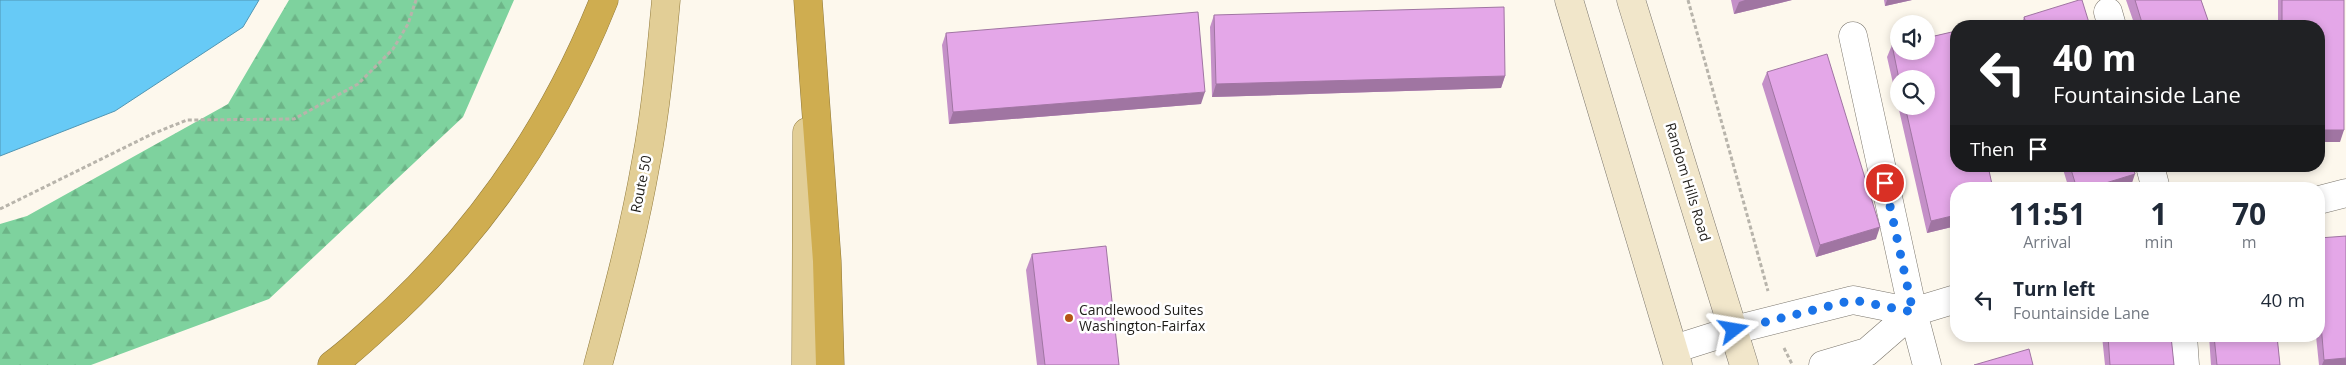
<!DOCTYPE html>
<html lang="en">
<head>
<meta charset="utf-8">
<style>
  body { margin:0; font-family:"Open Sans",sans-serif; background:#f2f2f3; color:#1f2937; height:100vh; display:flex; flex-direction:column; font-size:19px; white-space:nowrap }
  * { box-sizing:border-box; margin:0 }
  p { font-size:16px; color:#747a83 }
  .icon { flex:none; width:28px; height:28px; fill:none; stroke:currentColor; stroke-width:2; stroke-linecap:round; stroke-linejoin:round }
  .map { position:relative; flex:1; overflow:hidden }
  .details { position:absolute; left:1950px; top:182px; width:375px; height:160px; display:flex; flex-direction:column; background:#fff; border-radius:20px; box-shadow:0 2px 8px #0003 }
  .details>* { flex:none }
  .hud { position:absolute; left:1950px; top:20px; width:375px; height:152px; border-radius:20px; box-shadow:0 2px 8px #0003; background:#202124; color:#fff; overflow:hidden }
  .fabs { position:absolute; left:1890px; top:15px; display:grid; gap:10px }
  .fabs a { display:grid; place-items:center; width:45px; height:45px; border-radius:50%; background:#fff; box-shadow:0 2px 8px #0003; font-size:25px }
  .pin { position:absolute; display:grid; place-items:center; width:42px; height:42px; color:#fff; margin:-21px; border:2px solid #fff; border-radius:50%; box-shadow:0 1px 5px #0007 }
  .me { position:absolute; width:55px; margin:-28px; rotate:76deg; stroke-linejoin:round; filter:drop-shadow(0 0 4px #0008) }
  .turn { display:flex; align-items:center; gap:18px; height:105px; padding:0 20px; font-size:22px }
  .turn .icon { width:65px; height:65px; stroke-width:2.5 }
  .turn b { display:block; font-size:35px; line-height:42px }
  .then { display:flex; align-items:center; height:48px; padding:0 20px; background:#0003; gap:10px; font-size:19px }
  .eta { display:flex; justify-content:space-evenly; align-items:center; height:85px; text-align:center }
  .eta b { font-size:30px; font-weight:700; line-height:35px }
  ul { padding:0; list-style:none }
  li { display:flex; align-items:center; gap:15px; height:65px; padding:0 20px }
  li div { flex:1 }
  li b { display:block; font-size:19px }
  li em { font-style:normal }
  .map>svg:first-child { display:block }
  .forest { fill:url(#forest-firs) }
  .water { fill:#67caf6; stroke:#5196b3 }
  .lines { fill:none; stroke-linecap:round; stroke-linejoin:round }
  .street-casing { stroke:#7b766d; stroke-width:29 }
  .secondary-casing { stroke:#7b766d; stroke-width:29 }
  .primary-casing { stroke:#917a3c; stroke-width:29 }
  .highway-casing { stroke:#917a3c; stroke-width:29 }
  .path { stroke:#b8b4ab; stroke-width:3; stroke-dasharray:4 2.5; stroke-linecap:butt }
  .street { stroke:#fff; stroke-width:28 }
  .secondary { stroke:#f1e6ca; stroke-width:28 }
  .primary { stroke:#e2ce96; stroke-width:28 }
  .highway { stroke:#cfad50; stroke-width:28 }
  .wall { fill:#c490c8; fill-rule:evenodd }
  .shaded-wall { fill:#a075a2 }
  .building { fill:#e4a7e8; stroke:#a075a2 }
  .route { stroke:#1a73e8; stroke-width:9; stroke-dasharray:0 16.2 }
  .poi-dot { fill:#b55412; stroke:#fff; stroke-width:2 }
  .labels { text-anchor:middle; stroke-width:5; stroke-linejoin:round; paint-order:stroke }
  .street-label { font-size:14px; fill:#1e1c18; stroke:#fff }
  .poi-label { font-size:14px; fill:#1e1c18; stroke:#fff; text-anchor:start }
</style>
</head>
<body>
<div class="map">
<svg width="2346" height="365" viewBox="0 0 2346 365">
  <defs>
    <pattern id="forest-firs" width="22" height="20" patternUnits="userSpaceOnUse" patternTransform="scale(1.25)"><rect width="22" height="20" fill="#7ed29e"/><path d="M5 1l3.5 6h-7zM16 11l3.5 6h-7z" fill="#6cb487"/></pattern>
  </defs>
  <rect width="100%" height="100%" fill="#fdf8ed"/>
  <path class="forest" d="M289 0H514L463 117 269 299 91 365H0V224L27 216 228 104Z"/>
  <path class="water" d="M0 0H259L243 27 115 111 0 156Z"/>
  <g class="lines">
    <defs>
      <path id="street" d="M2108 12 2112 26
        M1853 36 1913 312 1927 365
        M2150 166 2156 189
        M2319 200 2346 193
        M2183 336 2185 365
        M1674 349 1734 330 1853 300 1913 312
        M1823 365 1867 352 1913 312 1956 299"/>
      <path id="secondary" d="M1569 0 1678 365
        M1631 0 1744 365"/>
      <path id="primary" d="M598 365C616 298 634 231 646 162 656 109 661 54 666 0
        M806 365 807 132"/>
      <path id="highway" d="M808 0 827 261 830 365
        M332 365C355 348 374 329 395 310 487 223 557 118 604 0"/>
    </defs>
    <use href="#street" class="street-casing"/>
    <use href="#secondary" class="secondary-casing"/>
    <use href="#primary" class="primary-casing"/>
    <use href="#highway" class="highway-casing"/>
    <path class="path" d="M1688 0 1768 291
      M0 209 152 134 187 120 294 119 358 84 393 49 408 24 416 0
      M1784 348 1792 364"/>
    <use href="#street" class="street"/>
    <use href="#secondary" class="secondary"/>
    <use href="#primary" class="primary"/>
    <use href="#highway" class="highway"/>
  </g>
  <path class="wall" d="M1731 0H1792L1734 14Z
    M1884 0H1912L1885 6Z
    M2126 0H2201L2210 26H2135Z
    M2278 0H2344L2340 142H2319V26H2278Z
    M1214 15 1505 76 1501 88 1212 97 1210 27Z
    M2024 17 2090 26H2021Z
    M1956 31V166H1988L1993 189H1956V226L1927 233 1887 57 1892 45 1899 44V51H1926V38ZM1899 79H1926V106H1899Z
    M946 33 1201 104 949 124 942 45Z
    M1767 72 1876 239 1816 257 1762 84Z
    M2062 166H2133L2131 186 2122 189H2069Z
    M2319 238 2346 365H2319L2316 336H2319Z
    M1032 254 1119 365H1037L1026 270Z
    M2102 336H2171L2174 365H2105Z
    M2209 336H2277L2280 365H2211Z"/>
  <path class="shaded-wall" d="M1745 0H1792L1734 14 1739 2Z
    M1887 0H1912L1885 6Z
    M1505 76 1501 88 1212 97 1216 84Z
    M1205 92 1201 104 949 124 953 112Z
    M2319 130H2344L2340 142H2319Z
    M2181 166H2188L2180 169Z
    M2135 174 2131 186 2122 189H2086Z
    M1956 215V226L1927 233 1931 221Z
    M1880 227 1876 239 1816 257 1820 245Z
    M2346 358V365H2322L2324 360Z"/>
  <path class="building" d="M2079 0H2082L2090 26H2027L2024 17Z
    M2135 0H2201L2210 26H2143Z
    M2282 0H2344V130H2319V26H2282Z
    M1504 7 1505 76 1216 84 1214 15Z
    M1198 12 1205 92 953 112 946 33Z
    M1956 31V166H1988L1993 189H1956V215L1931 221 1905 106H1926V79H1899L1892 45 1899 44V51H1926V38Z
    M1827 54 1880 227 1820 245 1767 72Z
    M2070 166H2133L2135 174 2086 189H2077Z
    M2346 236V358L2324 360 2319 300V238Z
    M1106 246 1119 365H1045L1032 254Z
    M2108 336H2171L2174 365H2110Z
    M2214 336H2277L2280 365H2217Z
    M2029 349 2033 365H1974Z"/>
  <g class="lines">
    <path class="route" d="M1734 330 1853 300 1913 312 1885 183"/>
  </g>
  <circle class="poi-dot" cx="1069" cy="318" r="5"/>
  <g class="labels">
    <g class="street-label">
      <text transform="translate(1688 182) rotate(73)" y="5">Random Hills Road</text>
      <text transform="translate(641 184) rotate(-79)" y="5">Route 50</text>
    </g>
    <g class="poi-label">
      <text x="1079" y="315">Candlewood Suites<tspan x="1079" dy="16">Washington-Fairfax</tspan></text>
    </g>
  </g>
</svg>
<div class="fabs">
<a><svg class="icon" aria-label="sound" viewBox="0 0 24 24"><path d="M4 9h4l5-4v14l-5-4H4zM17 9q2 3 0 6"/></svg></a>
<a><svg class="icon" aria-label="search" viewBox="0 0 24 24"><circle cx="10" cy="10" r="6"/><path d="M15 15l6 6"/></svg></a>
</div>
<div class="pin" style="left:1885px;top:183px;background:#d93025"><svg class="icon" aria-label="arrive" viewBox="0 0 24 24"><path d="M6 21V4h12l-3 4 3 4H6"/></svg></div>
<svg class="me" style="left:1734px;top:330px" viewBox="-20 -20 40 40"><path d="M0-17L14 15 0 8-14 15z" fill="#1a73e8" stroke="#fff" stroke-width="4"/></svg>
<div class="hud">
<div class="turn"><svg class="icon" aria-label="left" viewBox="0 0 24 24"><path d="M17 20v-9H6M10 6l-5 5 5 5"/></svg><div><b>40 m</b>Fountainside Lane</div></div>
<div class="then">Then<svg class="icon" aria-label="arrive" viewBox="0 0 24 24"><path d="M6 21V4h12l-3 4 3 4H6"/></svg></div>
</div>
<section class="details">
<div class="eta">
<div><b>11:51</b><p>Arrival</p></div>
<div><b>1</b><p>min</p></div>
<div><b>70</b><p>m</p></div>
</div>
<ul>
<li><svg class="icon" aria-label="left" viewBox="0 0 24 24"><path d="M17 20v-9H6M10 6l-5 5 5 5"/></svg><div><b>Turn left</b><p>Fountainside Lane</p></div><em>40 m</em></li>
</ul>
</section>
</div>
</body>
</html>
